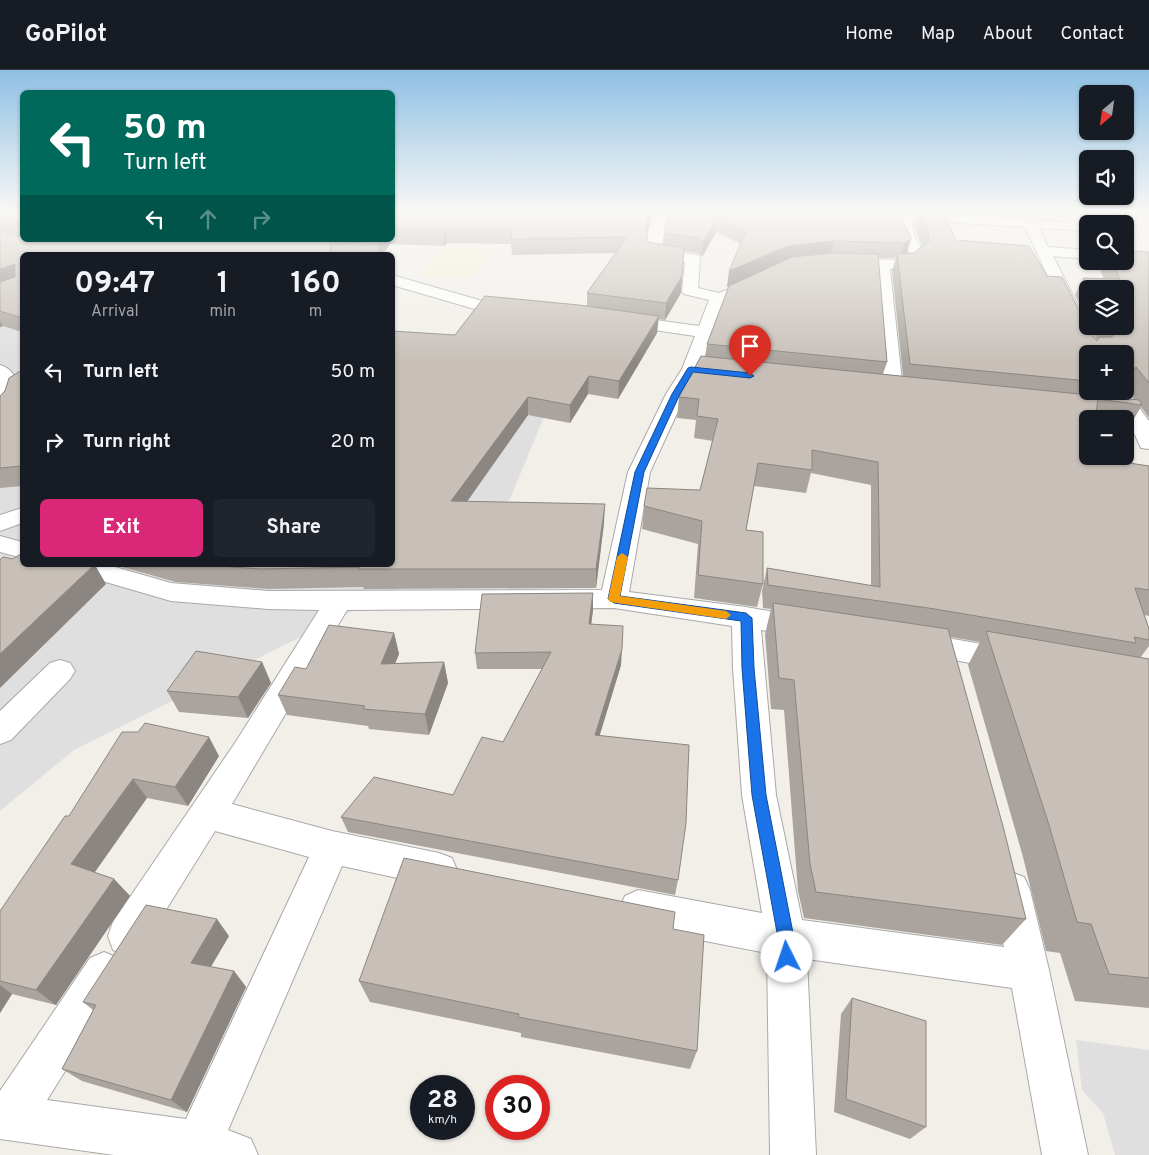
<!DOCTYPE html>
<html lang="en">
<head>
<meta charset="utf-8">
<style>
  body { margin:0; font-family:Overpass,sans-serif; background:#20242c; color:#f1f3f6; height:100vh; display:flex; flex-direction:column; font-size:19px; white-space:nowrap }
  * { box-sizing:border-box; margin:0 }
  p { font-size:16px; color:#9ea1a6 }
  .icon { flex:none; width:28px; height:28px; fill:none; stroke:currentColor; stroke-width:2; stroke-linecap:round; stroke-linejoin:round }
  .map { position:relative; flex:1; overflow:hidden }
  .details { position:absolute; left:20px; top:182px; width:375px; height:315px; display:flex; flex-direction:column; background:#171b24; border-radius:8px; box-shadow:0 1px 4px #0004 }
  .details>* { flex:none }
  .top-card { position:absolute; left:20px; top:20px; width:375px; height:152px; border-radius:8px; box-shadow:0 1px 4px #0004; background:#00695c; color:#fff; overflow:hidden }
  .needle { width:32px; rotate:209deg }
  .controls { position:absolute; left:1079px; top:15px; display:grid; gap:10px }
  .controls a { display:grid; place-items:center; width:55px; height:55px; border-radius:8px; background:#171b24; box-shadow:0 1px 4px #0004; font-size:25px }
  .speed { position:absolute; left:410px; top:1005px; display:flex; gap:10px; font-size:25px; font-weight:700; text-align:center }
  .speed>* { display:grid; place-content:center; width:65px; height:65px; border-radius:50%; background:#171b24; box-shadow:0 1px 4px #0004; line-height:1 }
  .speed small { font-size:12px; font-weight:400 }
  .speed .limit { border:8px solid #d22; background:#fff; color:#111 }
  .pin { position:absolute; display:grid; place-items:center; width:42px; height:42px; color:#fff; margin:-51px -21px; border-radius:50% 50% 50% 0; rotate:-45deg; box-shadow:0 0 5px #0007 }
  .pin .icon { rotate:45deg }
  .me { position:absolute; width:55px; margin:-28px; rotate:356deg; stroke-linejoin:round; filter:drop-shadow(0 0 4px #0008) }
  .turn { display:flex; align-items:center; gap:18px; height:105px; padding:0 20px; font-size:22px }
  .turn .icon { width:65px; height:65px; stroke-width:2.5 }
  .turn b { display:block; font-size:35px; line-height:42px }
  .lanes { display:flex; align-items:center; height:48px; padding:0 20px; background:#0003; justify-content:center; gap:25px; direction:ltr }
  .lanes .off { opacity:.35 }
  .eta { display:flex; justify-content:space-evenly; align-items:center; height:85px; text-align:center }
  .eta b { font-size:30px; font-weight:700; line-height:35px }
  .button { display:flex; gap:10px; margin-top:auto; padding:10px 20px }
  .button a { flex:1; height:58px; border-radius:8px; background:#db2777; color:#fff; font-size:20px; font-weight:700; line-height:58px; text-align:center }
  .button a+a { background:#20242c; color:#f1f3f6 }
  ul { padding:0; list-style:none }
  li { display:flex; align-items:center; gap:15px; height:70px; padding:0 20px }
  li div { flex:1 }
  li b { display:block; font-size:19px }
  li em { font-style:normal }
  header { display:flex; align-items:center; gap:30px; box-sizing:border-box; height:70px; padding:0 25px; background:#171b24; border-bottom:1px solid #363941 }
  header strong { font-size:24px }
  nav { display:flex; gap:28px; margin-inline-start:auto; font-size:18px }
  .map>svg:first-child { display:block }
  .residential { fill:#e0dfdf }
  .farmland { fill:#eef0d5 }
  .lines { fill:none; stroke-linecap:round; stroke-linejoin:round }
  .minor-casing { stroke:#a9a9a9; stroke-width:2 }
  .minor { fill:#fff; fill-rule:evenodd }
  .wall { fill:#aba49e; fill-rule:evenodd }
  .shaded-wall { fill:#8b8681 }
  .building { fill:#c7bfb8; stroke:#8b8681 }
  .route { fill:#1a73e8; stroke:#114b97 }
  .slow { fill:#f59e0b }
</style>
</head>
<body>
<header>
<strong>GoPilot</strong>
<nav><a>Home</a><a>Map</a><a>About</a><a>Contact</a></nav>
</header>
<div class="map">
<svg width="1149" height="1085" viewBox="0 0 1149 1085">
  <rect width="100%" height="100%" fill="#f2efe9"/>
  <path class="residential" d="M0 143 22 170V495H392L393 301 549 335 510 429 441 497 74 680 0 741Z
    M1076 970 1149 980V1085H1115L1103 1043 1082 1020Z"/>
  <path class="farmland" d="M495 178 473 208 421 206 443 179Z"/>
  <g class="lines">
    <defs>
      <path id="minor" d="M654 143H668L661 180 698 185 700 188 698 218 719 223 759 206 765 208 767 211 765 214 725 232 700 299 686 324 650 402 629 522 746 537 814 549 818 556 814 563 804 566 761 560 776 725 802 850 1004 877 992 820 998 807 1011 802 1024 807 1030 820 1049 900 1088 1085H1042L1012 918 807 889 816 1085H770L767 883 638 858 625 852 619 839 625 826 638 820 762 843 742 725 733 598 732 556 614 538 347 540 232 734 332 761 439 783 452 788 457 800 452 812 439 817 342 796 228 1060 251 1069 258 1085H114L0 1069V1021L90 888 104 882 118 888 124 902 118 916 47 1030 186 1049 309 787 215 761 141 880 127 885 113 880 108 866 113 852 235 673 319 540 268 539 171 531 68 501 64 495H108L171 513 268 521 602 520 628 402 666 324 682 299 695 266 620 255 614 254 611 250 614 246 620 245 699 256 709 230 684 224 682 221 685 192 649 187C641 176 651 156 654 143Z
        M896 143H931L1092 154H1088V161L1039 158 1048 177 1088 180V189L1053 186 1102 284H1088V288L1084 284 1025 157 911 150 914 164 923 182 920 191 908 198 890 199 903 320 900 324 893 326 886 324 883 320 875 199 841 198 836 196 833 193 836 190 841 188 900 190 908 186 909 182 900 164Z
        M1116 143H1130L1134 148 1129 157 1125 158V154H1117L1120 148Z
        M392 205 479 230 521 235 523 239 521 243 515 244 478 240 392 215Z
        M0 295C24 301 24 342 0 348Z
        M1125 318 1149 351V379L1141 378 1126 346 1107 321H1125Z
        M22 438V453L0 461V445Z
        M0 466 22 472V488L0 482Z
        M918 563 1011 579 1021 582 1026 590 1021 598 1011 601 908 581 904 574 908 567Z
        M60 590 70 593 75 601 70 609 11 670 0 674V641L50 593Z"/>
    </defs>
    <use href="#minor" class="minor-casing"/>
    <use href="#minor" class="minor"/>
  </g>
  <path class="wall" d="M0 143H22V170H392V143H652L647 164 648 172 663 175 664 163 668 143H901L907 183H914L922 177 913 152 916 143H945L955 170 1047 206 1092 266 1097 271 1090 256H1125V219H1088V251L1075 225 1083 208 1104 209 1098 195 1099 191H1125L1149 182V348L1141 337 1129 357 1125 356V349H1088L1090 387 1149 396V546L1144 545 1149 559V576L1140 588 1149 589V938L1075 931 1060 883 1046 881 1023 787 968 595 980 572 950 567 1026 849 1002 875 804 848 798 821 784 640 771 639 765 564 771 539 763 538 762 521 767 498 871 516V415L811 403 806 423 754 416 746 460 763 514 757 537 694 528 698 474 642 459 644 436 700 420 713 371 694 368 696 350 677 348 679 327 705 287 707 274 729 216 727 217 741 174 716 162 702 187 698 183 684 181 681 223 665 250 658 249 657 263 618 329 588 324 570 353 528 345 467 432 604 453 596 518 364 519 363 517 268 519 176 512 115 495H392L455 265 587 236V223L616 183 512 185 511 174 447 173 444 176 390 174 382 185H22V262L3 256 0 257ZM878 188H896L892 201 903 306 883 304 887 292ZM1088 284H1125V316L1135 330 1119 328 1122 321H1088Z
    M22 300V416L0 418V326Z
    M593 523V540L591 554 621 595 599 666 678 810 675 825 348 762 341 747 453 725 503 672 542 599H477L475 583Z
    M394 563 399 584 395 593 444 592 448 613 429 665 369 659 368 656 287 645 278 625 306 599Z
    M262 592 271 613 248 648 179 642 167 621Z
    M138 662 219 686 188 736 147 728 94 802 114 809 130 826 56 935 12 924 0 943V841L69 746Z
    M673 859 697 981 690 999 521 967V963L370 932 359 911Z
    M229 866 211 897 234 901 246 917 187 1042 82 1011 62 999 93 940 83 932Z
    M852 928 926 1057 910 1069 834 1042 841 944Z"/>
  <path class="shaded-wall" d="M649 143H652L644 172 645 157Z
    M718 147 716 162 702 187 703 172Z
    M445 158 447 173 444 176 443 160Z
    M911 169 906 185 900 188 904 173Z
    M89 170H126L98 180Z
    M379 170H389L390 174 382 185H379L377 172Z
    M834 171 830 186 785 191 727 217 729 201 788 176Z
    M331 173 333 185H330Z
    M15 194 22 208 0 217V199Z
    M682 206 681 223 665 250 666 233Z
    M659 246 657 263 618 329 619 311Z
    M0 251 3 256 0 257Z
    M589 306 588 324 570 353V335Z
    M528 327V345L453 451 451 431Z
    M605 434 604 453 596 518V499Z
    M94 495H95L106 514 0 618V584Z
    M593 523V540L589 571V554Z
    M394 563 399 584 387 615 381 594Z
    M622 579 621 595 595 681V665Z
    M262 592 271 613 248 648 238 627Z
    M444 592 448 613 429 665 425 644Z
    M209 667 219 686 188 736 175 717Z
    M133 709 147 728 88 812 71 794Z
    M114 809 130 826 56 935 36 920Z
    M217 849 229 866 204 908 191 893Z
    M234 901 246 917 187 1042 171 1030Z
    M0 915 12 924 0 943Z"/>
  <path class="building" d="M0 143H22V154L0 147Z
    M392 143H649L645 157 648 172 684 178 682 206 666 233 587 223 627 167 511 169 512 159 445 158 443 160 392 159Z
    M668 143H901L902 150 911 167V169L904 173 834 171 788 176 729 201 746 161 718 147 703 172 700 168 664 163Z
    M921 143H945L955 170 1029 176 1047 206 1062 207 1092 266 1097 271 1099 267H1112L1113 264 1109 256H1125V219H1089L1083 208 1120 209 1112 191H1125V180L1149 182V313L1136 297 1134 300H1125V284H1088V311L910 294 897 184 914 183 929 171 928 163Z
    M0 160 22 167V170H34L39 171H63L65 170H89L91 171H112L116 170H379L377 172 331 173 330 185H22V248L0 241V212L15 207V194L0 199Z
    M834 183 878 184 887 292 707 274 729 216 792 187Z
    M485 226 579 235 659 246 619 311 589 306 570 335 528 327 451 431 605 434 596 499H359L360 497 261 499 205 495H392V261L455 265Z
    M701 286 1139 330 1142 335 1098 329 1095 349H1088V386H1090V387L1149 396V520L1135 518 1149 559V570L1134 567 1136 573 935 539 768 515 767 498 880 517 878 392 812 380V400L758 393 746 460 763 462V514L698 505 702 451 644 436 647 418 700 420 718 349 697 346 699 329 679 327Z
    M22 300V396L0 398V326L5 321 9 308Z
    M22 483V495H94L0 584V490L3 487 13 489Z
    M593 523 589 554 623 556 622 579 595 665 689 675 686 753 678 810 341 747 374 707 453 725 482 667 503 672 551 582 475 583 482 524Z
    M773 533 948 559 1004 760 1026 849 816 822 810 794 794 610 779 608Z
    M329 555 394 563 381 594 444 592 425 644 363 639 365 636 278 625 295 597 306 599Z
    M986 561 1149 589V908L1109 904 1091 854 1077 852 1049 755Z
    M196 581 262 592 238 627 167 621Z
    M145 653 209 667 175 717 133 709 71 794 114 809 36 920 0 911V841L65 746H69L122 662H138Z
    M404 788 675 842 673 859 704 865 697 981 518 947 519 944 359 911Z
    M146 835 217 849 191 893 234 901 171 1030 62 999 96 935 83 932Z
    M852 928 926 951V1057L846 1029Z"/>
  <linearGradient id="sky" x2="0" y2="1"><stop stop-color="#8fc0e4"/><stop offset="0.48" stop-color="#f9f8f5"/><stop offset="1" stop-color="#f9f8f5" stop-opacity="0"/></linearGradient>
  <rect width="1149" height="295" fill="url(#sky)"/>
  <path class="route" d="M691 297 750 303 754 306 750 308 693 302 680 324 644 402 620 526 746 543 752 548 754 598 766 725 794 868 795 887 792 893 787 895 781 893 778 887V868L752 725 742 598 741 551 614 533 608 529 635 402 672 324 688 298Z"/>
  <path class="slow" d="M622 483 628 487 620 526 726 541 731 545 726 549 610 532 608 529 617 487Z"/>
</svg>
<div class="controls">
<a><svg class="needle" viewBox="-14 -14 28 28"><path d="M0-13l5 13h-10z" fill="#e53935"/><path d="M0 13l5-13h-10z" fill="#9ea1a6"/></svg></a>
<a><svg class="icon" aria-label="sound" viewBox="0 0 24 24"><path d="M4 9h4l5-4v14l-5-4H4zM17 9q2 3 0 6"/></svg></a>
<a><svg class="icon" aria-label="search" viewBox="0 0 24 24"><circle cx="10" cy="10" r="6"/><path d="M15 15l6 6"/></svg></a>
<a><svg class="icon" aria-label="layers" viewBox="0 0 24 24"><path d="M12 4l9 5-9 5-9-5zM3 14l9 5 9-5"/></svg></a>
<a>+</a>
<a>−</a>
</div>
<div class="speed"><div>28<small>km/h</small></div><div class="limit">30</div></div>
<div class="pin" style="left:750px;top:306px;background:#d93025"><svg class="icon" aria-label="arrive" viewBox="0 0 24 24"><path d="M6 21V4h12l-3 4 3 4H6"/></svg></div>
<svg class="me" style="left:787px;top:887px" viewBox="-20 -20 40 40"><circle r="19" fill="#fff"/><path d="M0-13L10 11 0 6-10 11z" fill="#1a73e8"/></svg>
<div class="top-card">
<div class="turn"><svg class="icon" aria-label="left" viewBox="0 0 24 24"><path d="M17 20v-9H6M10 6l-5 5 5 5"/></svg><div><b>50 m</b>Turn left</div></div>
<div class="lanes"><svg class="icon" aria-label="left" viewBox="0 0 24 24"><path d="M17 20v-9H6M10 6l-5 5 5 5"/></svg><svg class="icon off" aria-label="ahead" viewBox="0 0 24 24"><path d="M12 20V5M6 11l6-6 6 6"/></svg><svg class="icon off" aria-label="right" viewBox="0 0 24 24"><path d="M7 20v-9h11M14 6l5 5-5 5"/></svg></div>
</div>
<section class="details">
<div class="eta">
<div><b>09:47</b><p>Arrival</p></div>
<div><b>1</b><p>min</p></div>
<div><b>160</b><p>m</p></div>
</div>
<ul>
<li><svg class="icon" aria-label="left" viewBox="0 0 24 24"><path d="M17 20v-9H6M10 6l-5 5 5 5"/></svg><div><b>Turn left</b></div><em>50 m</em></li>
<li><svg class="icon" aria-label="right" viewBox="0 0 24 24"><path d="M7 20v-9h11M14 6l5 5-5 5"/></svg><div><b>Turn right</b></div><em>20 m</em></li>
</ul>
<div class="button"><a>Exit</a><a>Share</a></div>
</section>
</div>
</body>
</html>
